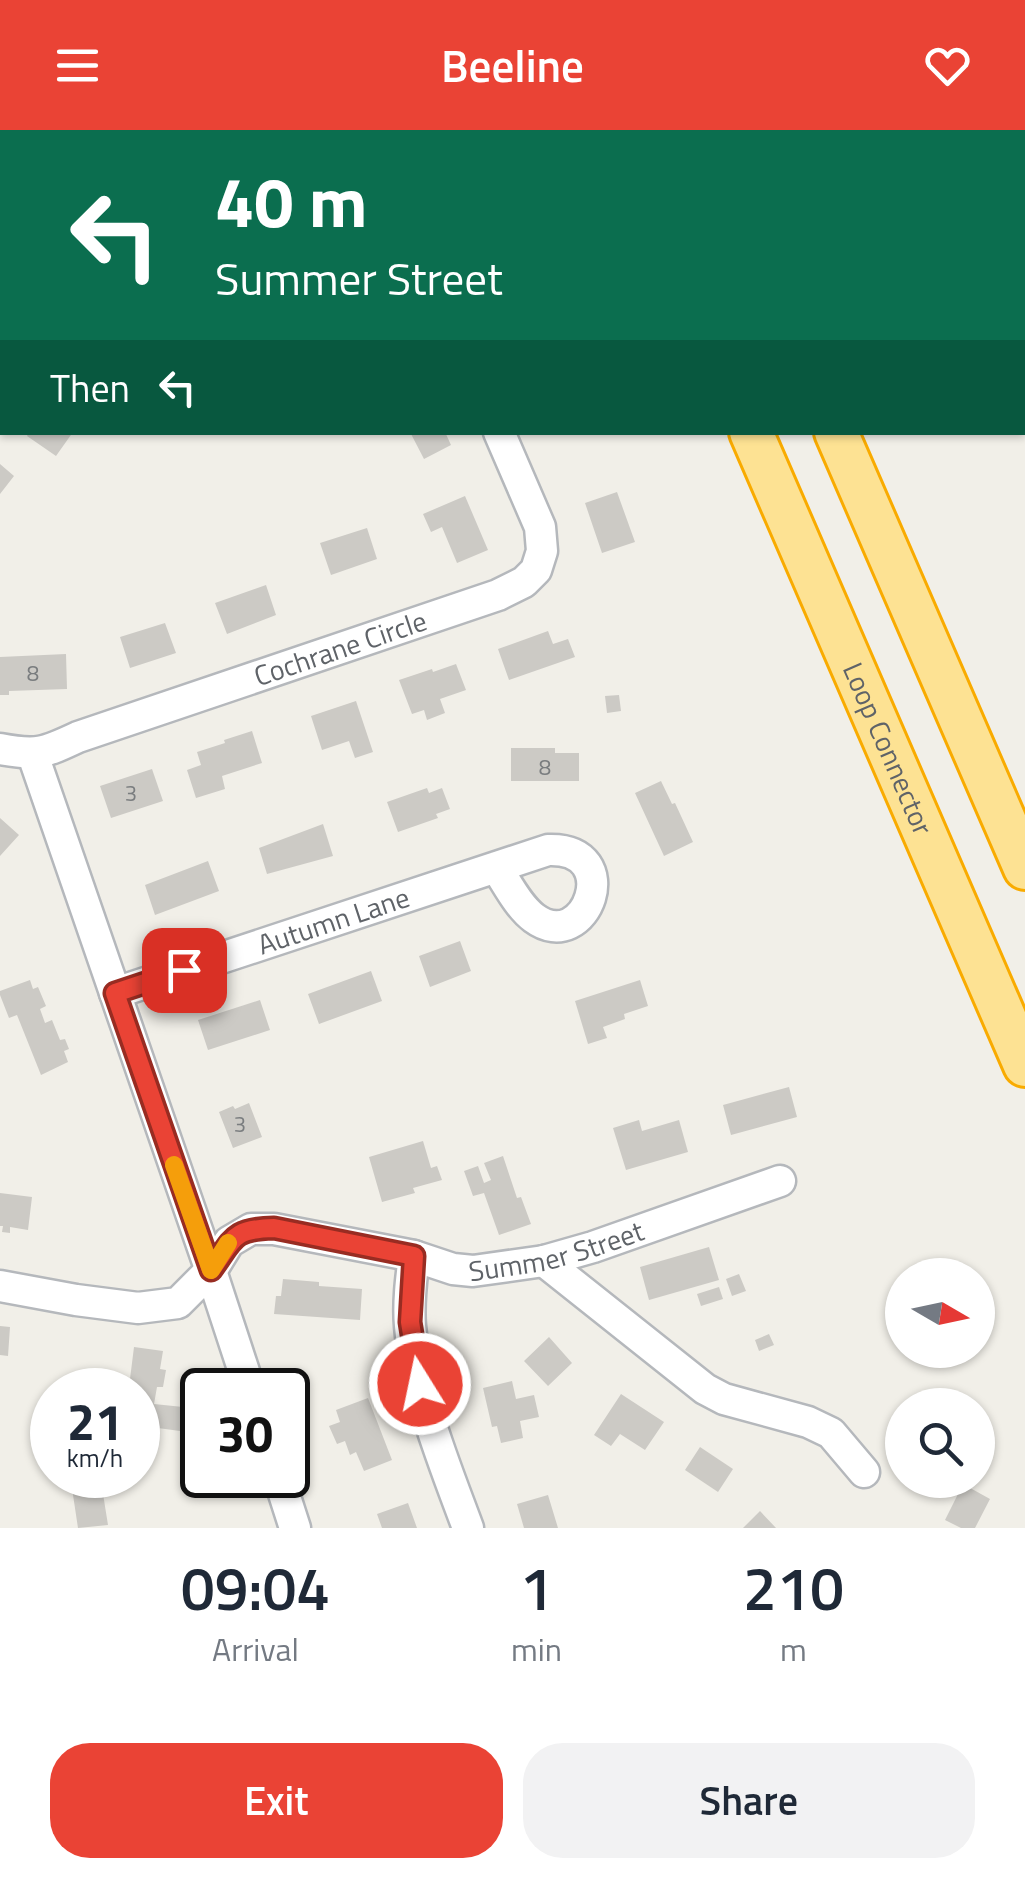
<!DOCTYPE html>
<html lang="en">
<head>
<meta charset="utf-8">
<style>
  body { margin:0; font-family:"Titillium Web",sans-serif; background:#f2f2f3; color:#1f2937; height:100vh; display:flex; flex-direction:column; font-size:38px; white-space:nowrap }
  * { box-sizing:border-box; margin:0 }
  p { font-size:32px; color:#747a83 }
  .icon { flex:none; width:55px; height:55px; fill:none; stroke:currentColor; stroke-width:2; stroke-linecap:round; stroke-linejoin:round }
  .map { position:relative; height:1398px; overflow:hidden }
  .side { display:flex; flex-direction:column; background:#fff; flex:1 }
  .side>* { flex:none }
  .banner { position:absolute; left:0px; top:0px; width:1025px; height:305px; box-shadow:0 2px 8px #0004; background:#0b6e4f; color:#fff; overflow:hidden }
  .needle { width:65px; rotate:99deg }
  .fabs { position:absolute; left:885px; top:1128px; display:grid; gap:20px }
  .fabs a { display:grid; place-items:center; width:110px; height:110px; border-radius:50%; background:#fff; box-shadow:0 2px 8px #0004; font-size:50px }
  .speed { position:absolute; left:30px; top:1238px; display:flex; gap:20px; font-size:50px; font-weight:700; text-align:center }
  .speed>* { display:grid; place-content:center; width:130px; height:130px; border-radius:50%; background:#fff; box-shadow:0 2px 8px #0004; line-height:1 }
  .speed small { font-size:25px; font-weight:400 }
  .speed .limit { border:5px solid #111; border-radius:15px; background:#fff; color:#111 }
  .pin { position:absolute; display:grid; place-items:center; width:85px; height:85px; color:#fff; margin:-42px; border-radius:20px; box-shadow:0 5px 15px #0006 }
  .me { position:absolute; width:110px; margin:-55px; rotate:350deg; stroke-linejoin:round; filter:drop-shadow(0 0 8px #0008) }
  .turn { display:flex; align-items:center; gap:35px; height:210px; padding:0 50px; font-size:45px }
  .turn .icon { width:130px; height:130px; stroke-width:2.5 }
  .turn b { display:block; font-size:70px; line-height:85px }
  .then { display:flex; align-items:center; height:95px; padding:0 50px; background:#0003; gap:20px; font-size:38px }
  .eta { display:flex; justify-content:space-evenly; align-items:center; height:170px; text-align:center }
  .eta b { font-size:60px; font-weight:600; line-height:70px }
  .cta { display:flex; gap:20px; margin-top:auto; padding:20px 50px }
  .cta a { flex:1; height:115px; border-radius:40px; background:#ea4335; color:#fff; font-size:40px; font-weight:600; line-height:115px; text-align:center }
  .cta a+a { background:#f2f2f3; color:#1f2937 }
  header { display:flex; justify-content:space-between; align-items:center; height:130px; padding:0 50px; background:#ea4335; color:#fff; font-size:45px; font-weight:600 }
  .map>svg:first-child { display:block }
  .building { fill:#cccac5 }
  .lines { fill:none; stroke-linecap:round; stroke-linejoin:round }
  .minor-casing { stroke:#b5b8bc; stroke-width:35 }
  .highway-casing { stroke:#f9ab00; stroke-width:48 }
  .minor { stroke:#fff; stroke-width:30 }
  .highway { stroke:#fde293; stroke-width:42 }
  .route-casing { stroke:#982c22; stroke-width:25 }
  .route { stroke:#ea4335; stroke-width:18 }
  .slow { stroke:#f59e0b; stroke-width:18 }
  .labels { text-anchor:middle; stroke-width:8; stroke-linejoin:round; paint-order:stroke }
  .number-label { font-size:22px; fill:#7a7d7f }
  .street-label { font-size:28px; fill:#5f6368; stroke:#fff }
</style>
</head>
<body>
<header><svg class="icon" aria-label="menu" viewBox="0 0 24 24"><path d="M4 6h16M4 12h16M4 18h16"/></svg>Beeline<svg class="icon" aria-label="heart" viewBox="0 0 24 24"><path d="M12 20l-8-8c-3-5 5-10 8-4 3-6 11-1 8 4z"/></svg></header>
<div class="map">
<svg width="1025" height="1398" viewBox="0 0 1025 1398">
  <rect width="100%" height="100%" fill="#f1efe8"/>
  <path class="building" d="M29 302H73L56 326 27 306Z
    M410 302H445L451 315 424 329Z
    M0 334 14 346 0 364Z
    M617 362 635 412 602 423 585 373Z
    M465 366 488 420 457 433 442 397 431 402 423 384Z
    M367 398 377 429 331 445 320 413Z
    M266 455 276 485 227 504 215 473Z
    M165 493 176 523 130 538 120 507Z
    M548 501 553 514 568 509 575 527 509 550 498 519Z
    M66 524 67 559 9 561V565H0V527Z
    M456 534 466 560 440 569 445 583 427 590 424 580 412 584 399 550 432 539 433 542Z
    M619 565 621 581 607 583 605 566Z
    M356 571 373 622 355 628 349 611 322 620 311 586Z
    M252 601 262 633 222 646 225 659 196 668 187 640 201 635 197 622 225 613 224 610Z
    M511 618H555V623H579V651H511Z
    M152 639 163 671 111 688 100 656Z
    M661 651 672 674 675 673 693 712 664 726 635 663Z
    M427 658 429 663 442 658 450 679 436 684 438 688 398 702 387 672Z
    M0 688 19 705 0 726Z
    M323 694 333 726 267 744 259 718Z
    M208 731 219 761 155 785 145 755Z
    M460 811 471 841 430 857 419 826Z
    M371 841 382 871 319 894 308 864Z
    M30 850 33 859 38 857 46 876 40 879 45 893 52 890 60 910 65 909 69 919 64 921 68 932 41 945 17 885 9 888 0 865V861Z
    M640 850 648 876 624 884 625 889 603 897 607 908 588 914 575 871Z
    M260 870 270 900 208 920 198 890Z
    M789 957 797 987 731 1005 723 975Z
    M249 973 262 1007 233 1018 219 982 233 976 235 979Z
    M639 990 642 1001 679 990 688 1022 626 1040 613 998Z
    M423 1011 431 1038 437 1036 442 1050 413 1058 415 1063 382 1072 369 1027Z
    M503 1026 517 1068 521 1067 531 1094 499 1105 484 1063 473 1066 464 1041 478 1036 484 1053 491 1050 484 1033Z
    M0 1063 32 1067 28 1100 10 1097V1103L2 1102 3 1096H0Z
    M709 1117 719 1150 649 1170 640 1137Z
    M739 1144 746 1161 732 1166 726 1149Z
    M283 1149 319 1152V1156L362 1159 360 1190 274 1184 276 1166H281Z
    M719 1157 723 1169 701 1176 697 1164Z
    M0 1196 10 1197 8 1226 0 1225Z
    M769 1204 774 1215 759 1221 755 1210Z
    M549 1207 572 1233 548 1256 524 1231Z
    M134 1217 163 1221 160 1239 166 1240 163 1257H157L154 1274 183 1277 180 1301 143 1296 146 1276 138 1275V1260H122L123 1248 130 1249Z
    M512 1251 516 1269 534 1265 539 1287 520 1291 523 1308 501 1313 497 1296 492 1297 483 1258Z
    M621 1264 664 1292 645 1320 620 1304 611 1316 594 1305Z
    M368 1268 392 1330 364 1341 356 1322 350 1325 345 1311 337 1314 329 1296 340 1292 336 1280Z
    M700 1317 733 1339 718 1362 685 1340Z
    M70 1345H100L108 1395 78 1398Z
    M963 1354 990 1369 975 1398H961L945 1390Z
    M548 1365 558 1398H524L517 1374Z
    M408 1373 417 1398H382L377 1384Z
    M760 1381 776 1398H743Z"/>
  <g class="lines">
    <defs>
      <g id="minor">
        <path d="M0 228 2 225"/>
        <path id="s1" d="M0 619C37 626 44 623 78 607L498 465 524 452 536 440 542 421 540 397 499 302"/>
        <path d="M33 625 211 1141 250 1260"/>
        <path id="s2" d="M115 863 548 720C627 717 586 827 534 788 518 776 507 753 496 737"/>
        <path d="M414 1126C411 1149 408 1173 410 1196 416 1266 444 1333 468 1398"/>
        <path d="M544 1131 705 1259 724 1269 808 1292 831 1303 864 1342"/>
        <path id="s3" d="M0 1156 76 1170 138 1178 178 1173 213 1138 229 1112 251 1099H274L414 1126 453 1139 473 1141 544 1131 593 1117 780 1051"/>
        <path d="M278 1345 295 1398"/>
      </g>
      <g id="highway">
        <path d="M619 0 620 2"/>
        <path d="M705 0 707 2"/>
        <path id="s4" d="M751 302 1025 935"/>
        <path d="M836 302 1025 738"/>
      </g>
    </defs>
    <use href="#minor" class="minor-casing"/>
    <use href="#highway" class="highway-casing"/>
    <use href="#minor" class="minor"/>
    <use href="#highway" class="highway"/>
  </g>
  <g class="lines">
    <defs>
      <path id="route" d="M184 840 115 863 211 1140C234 1109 231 1099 274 1098L414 1126 410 1192 420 1254"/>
    </defs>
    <use href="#route" class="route-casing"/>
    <use href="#route" class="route"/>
    <path class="slow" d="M174 1035 211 1140 228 1113"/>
  </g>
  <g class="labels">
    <g class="number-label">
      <text x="33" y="551">8</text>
      <text x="545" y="645">8</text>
      <text x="131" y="671">3</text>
      <text x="240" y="1002">3</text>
    </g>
    <g class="street-label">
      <text dy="10" stroke="none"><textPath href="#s1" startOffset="358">Cochrane Circle</textPath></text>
      <text dy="10" stroke="none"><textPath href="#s4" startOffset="345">Loop Connector</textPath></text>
      <text dy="10" stroke="none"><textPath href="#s2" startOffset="230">Autumn Lane</textPath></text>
      <text dy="10" stroke="none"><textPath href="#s3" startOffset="598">Summer Street</textPath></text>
    </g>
  </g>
</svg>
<div class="fabs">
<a><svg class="needle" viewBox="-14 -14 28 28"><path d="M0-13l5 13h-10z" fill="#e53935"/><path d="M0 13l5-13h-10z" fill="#747a83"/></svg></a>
<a><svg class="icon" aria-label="search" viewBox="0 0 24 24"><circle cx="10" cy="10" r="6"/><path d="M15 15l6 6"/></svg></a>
</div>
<div class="speed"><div>21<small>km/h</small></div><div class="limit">30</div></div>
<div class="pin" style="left:184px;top:840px;background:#d93025"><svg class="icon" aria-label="arrive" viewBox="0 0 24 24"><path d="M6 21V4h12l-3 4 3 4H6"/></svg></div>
<svg class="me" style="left:420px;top:1254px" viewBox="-20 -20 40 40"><circle r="17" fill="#ea4335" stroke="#fff" stroke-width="3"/><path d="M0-11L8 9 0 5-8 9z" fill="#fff"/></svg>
<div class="banner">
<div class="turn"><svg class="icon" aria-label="left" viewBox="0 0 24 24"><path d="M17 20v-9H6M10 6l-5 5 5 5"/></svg><div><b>40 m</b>Summer Street</div></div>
<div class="then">Then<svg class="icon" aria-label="left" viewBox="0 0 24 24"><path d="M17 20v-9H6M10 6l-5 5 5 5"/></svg></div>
</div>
</div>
<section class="side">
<div class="eta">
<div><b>09:04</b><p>Arrival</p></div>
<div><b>1</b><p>min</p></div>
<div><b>210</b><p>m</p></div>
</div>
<div class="cta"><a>Exit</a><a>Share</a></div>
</section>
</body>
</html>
